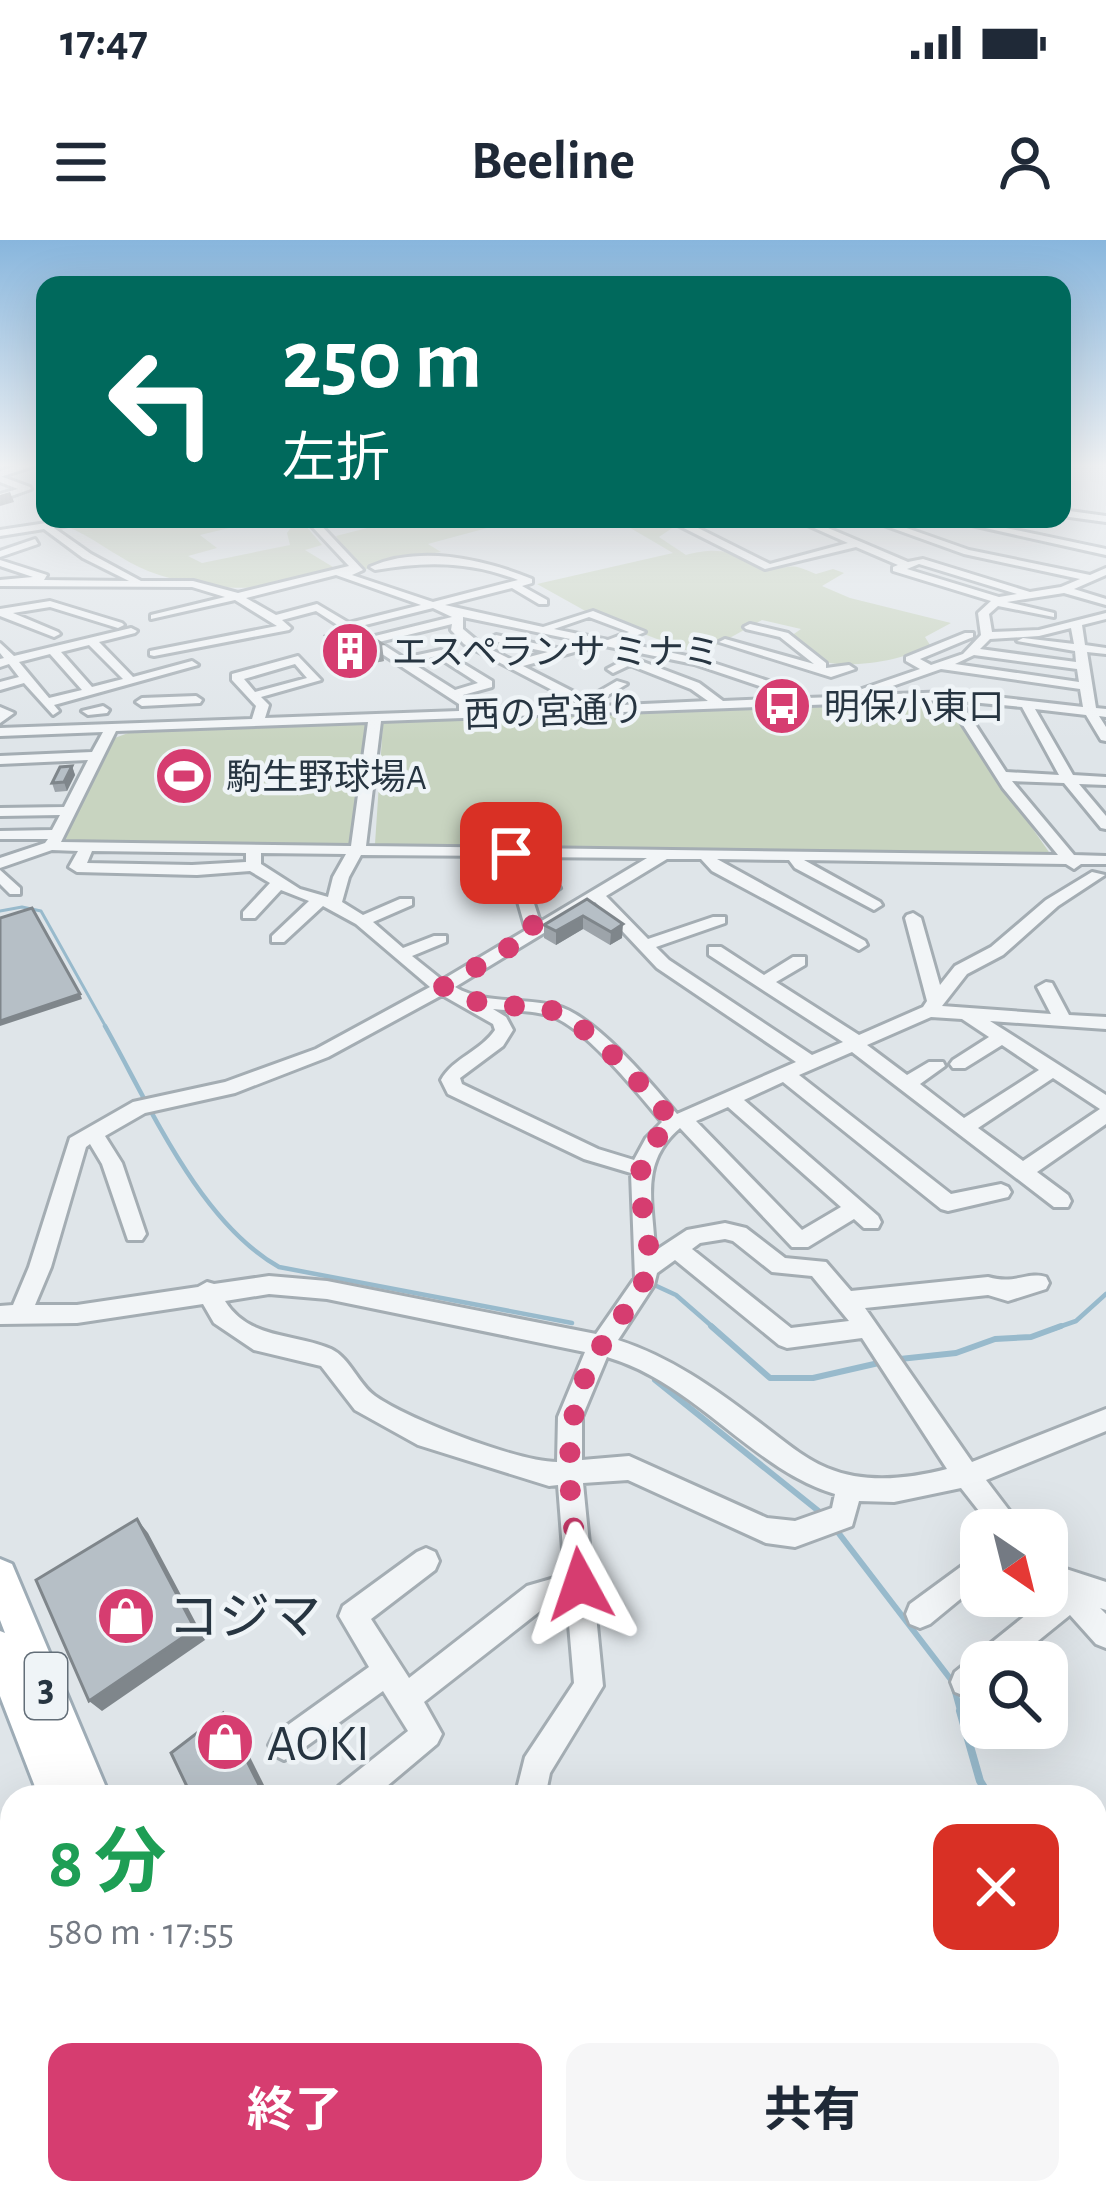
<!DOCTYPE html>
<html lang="ja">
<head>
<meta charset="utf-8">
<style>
  body { margin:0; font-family:"Alegreya Sans","Noto Sans JP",sans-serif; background:#f6f6f7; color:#1f2937; height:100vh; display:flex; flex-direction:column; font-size:45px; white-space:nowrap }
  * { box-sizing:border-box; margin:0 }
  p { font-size:39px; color:#747a83 }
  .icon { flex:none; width:66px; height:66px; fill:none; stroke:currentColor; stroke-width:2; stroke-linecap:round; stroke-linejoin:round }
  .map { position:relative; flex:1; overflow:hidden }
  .details { position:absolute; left:0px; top:1545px; width:1107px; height:420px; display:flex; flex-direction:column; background:#fff; border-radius:36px 36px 0 0; box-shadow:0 12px 48px #0002 }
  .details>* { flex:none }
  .hud { position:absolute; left:36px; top:36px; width:1035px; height:252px; border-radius:24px; box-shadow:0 12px 48px #0002; background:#00695c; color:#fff; overflow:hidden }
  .needle { width:78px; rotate:145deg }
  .buttons { position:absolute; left:960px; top:1269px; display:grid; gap:24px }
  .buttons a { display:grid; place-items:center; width:108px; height:108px; border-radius:24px; background:#fff; box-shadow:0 12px 48px #0002; font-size:60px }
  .pin { position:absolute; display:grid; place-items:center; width:102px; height:102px; color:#fff; margin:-51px; border-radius:24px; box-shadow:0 6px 18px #0006 }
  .me { position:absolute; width:132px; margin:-66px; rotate:355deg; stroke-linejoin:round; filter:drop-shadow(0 0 9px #0008) }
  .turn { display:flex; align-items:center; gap:42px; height:252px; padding:0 48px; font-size:54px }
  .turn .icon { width:156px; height:156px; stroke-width:2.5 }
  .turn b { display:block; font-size:84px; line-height:102px }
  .round { display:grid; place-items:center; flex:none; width:126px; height:126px; border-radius:24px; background:#f6f6f7 }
  .headline { display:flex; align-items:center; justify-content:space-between; height:204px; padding:0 48px }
  h1 { font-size:72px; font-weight:700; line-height:90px; color:#1e9e55 }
  .cta { display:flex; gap:24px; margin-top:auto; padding:24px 48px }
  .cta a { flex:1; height:138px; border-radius:24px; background:#d63d70; color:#fff; font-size:48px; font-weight:700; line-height:138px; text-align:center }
  .cta a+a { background:#f6f6f7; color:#1f2937 }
  .status { display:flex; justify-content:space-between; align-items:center; height:84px; padding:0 60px; background:#fff; direction:ltr }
  .status svg { height:33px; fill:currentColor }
  header { display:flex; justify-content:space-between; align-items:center; height:156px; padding:0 48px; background:#fff; font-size:54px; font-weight:700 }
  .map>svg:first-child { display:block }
  .green { fill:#c8d4c0; fill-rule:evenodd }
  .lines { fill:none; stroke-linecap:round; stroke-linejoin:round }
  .stream-far3 { stroke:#98bacc; stroke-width:3 }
  .stream-far2 { stroke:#98bacc; stroke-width:4.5 }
  .stream-far1 { stroke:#98bacc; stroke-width:6 }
  .stream { stroke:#98bacc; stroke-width:8 }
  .minor-casing { stroke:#a4adb3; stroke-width:6 }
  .major-casing { stroke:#9eacb6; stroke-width:6 }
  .minor { fill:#f2f5f7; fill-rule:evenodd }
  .major { fill:#fff; fill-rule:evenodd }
  .wall { fill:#9da4aa }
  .shaded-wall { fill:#7f868b }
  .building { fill:#b6bfc6; stroke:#7f868b; stroke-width:3 }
  .route { stroke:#d63d70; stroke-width:21; stroke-dasharray:0 37.8 }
  .labels { text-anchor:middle; stroke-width:9; stroke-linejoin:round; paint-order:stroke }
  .far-poi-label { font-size:36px; fill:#273541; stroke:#eff4f7; text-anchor:start }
  .far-street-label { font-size:36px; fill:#273541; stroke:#eff4f7 }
  .shield { fill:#eff4f7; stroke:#636e78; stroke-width:3 }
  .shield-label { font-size:39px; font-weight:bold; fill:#273541 }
  .near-poi-label { font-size:51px; fill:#273541; stroke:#eff4f7; text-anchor:start }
</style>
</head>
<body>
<div class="status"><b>17:47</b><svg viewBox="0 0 49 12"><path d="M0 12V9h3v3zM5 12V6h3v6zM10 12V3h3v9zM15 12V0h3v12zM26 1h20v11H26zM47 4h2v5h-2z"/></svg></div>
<header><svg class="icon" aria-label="menu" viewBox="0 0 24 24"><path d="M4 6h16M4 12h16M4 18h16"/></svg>Beeline<svg class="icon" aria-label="person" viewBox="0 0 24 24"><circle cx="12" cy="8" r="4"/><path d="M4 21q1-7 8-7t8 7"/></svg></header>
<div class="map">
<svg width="1106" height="1965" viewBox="0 0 1106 1965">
  <rect width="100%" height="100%" fill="#dfe5e9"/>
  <path class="green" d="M99 279H300L322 305 305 310 333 327C282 359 187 350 139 327 114 315 90 295 65 286ZM266 279H288L293 285 287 293 290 305 202 323 188 316 217 308 200 295Z
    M376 279H520L428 304 441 312 393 319 395 323 366 329 344 311 336 296 383 284Z
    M615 279H670L675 286 659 297 686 315C741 301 732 327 770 328 796 329 786 321 816 334L833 329 844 333 822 346 850 358 951 383 925 397 930 405C910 419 856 428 830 423 816 420 802 405 791 396L801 389 762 380 699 415 589 373 537 344 673 313Z
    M944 461 1051 615 375 604 383 483Z
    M371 480 356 607 60 604 112 499 139 489Z"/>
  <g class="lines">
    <path class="stream-far3" d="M0 671 22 667 41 671 107 789"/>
    <path class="stream-far2" d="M105 786C149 864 199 982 279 1027L572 1083
      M650 1043 676 1055 715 1089
      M1053 1089 1076 1081 1106 1054"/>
    <path class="stream-far1" d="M711 1086 770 1138H813L883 1122
      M900 1119 956 1113 995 1099 1031 1097 1061 1086
      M655 1140 821 1273
      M837 1291 952 1441 961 1474"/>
    <path class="stream" d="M960 1471 980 1541 990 1557
      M1095 1640 1106 1646"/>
    <defs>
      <path id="minor" d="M0 236 30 247 31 249 0 260V254L18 249 0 242Z
        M1062 270 1106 276V282L1062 276Z
        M73 279H96L54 288 91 314 141 341H193L238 353 349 326 305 279H315L363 330 352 335 433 362 518 340C470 321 425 321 375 330L370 327C420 305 483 319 532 339V343L522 346 547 360V364H539L512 348 445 365 543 387 593 371 645 392 621 402 701 419 805 453 806 458 865 456 860 452 862 449 920 429 906 421V417L965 393H973V397L920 419 931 425 963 414 981 395 978 373 991 361 893 331V327L898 325 856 307 765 329 666 279H680L770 324 848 303 794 279H807L908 322 923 319 1030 352 1061 347 1080 339 964 314 867 279H881L969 310 1090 335 1106 328V335L1074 349 1106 359V365L1064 353 1007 362 1054 373V377L998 366 989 374 992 392 1039 390 1106 373V379L1082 385 1085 405 1106 408V414L1087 412 1096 468 1106 469V477L1099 476 1106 487V501L1101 500 1086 475 1035 469 1073 535 1106 537V545L1079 544 1106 576V589L1101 588 1064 543 1012 541 1074 615 1106 616V624H1081L1074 629 1066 624 804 620 880 662 882 665 874 670 795 628 789 620 717 619 865 701 867 705 859 710 712 631 701 619H667L606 656 648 699 713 677H725V683L656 707 669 720 812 815 843 802 709 715V707H721L764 735 793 717H805V725L776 742 859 795 923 767 927 761 905 678 907 675 913 673 921 678 940 745 955 726 991 707 1046 660 1092 632 1105 635 1058 666 1003 715 967 734 942 766 1051 774 1037 747 1046 742 1052 743 1069 775 1106 777V789L990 781 1106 855V884L1037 932 1068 955 1071 961 1068 967H1054L852 812 799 835 951 954 1001 944 1008 947 1011 952 1008 957 948 971 941 969 783 842 744 860 878 976 881 982 878 988H864L854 979 808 1007H792L680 888C639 923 653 962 655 1011L687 990 725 983 746 988 785 1018 826 1022 851 1051 988 1037C1016 1045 1027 1031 1046 1037L1049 1043 1046 1049 1008 1061 988 1055 865 1068 972 1222 1106 1169V1191L986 1240 1024 1290H994L961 1248 894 1262 859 1261 852 1286 795 1307 766 1303 628 1240 583 1243 603 1446 550 1533 545 1557H515L525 1517 574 1443 567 1361 544 1368 424 1462 442 1494 437 1504 374 1557H335L339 1546 408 1491 383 1451 294 1515 284 1520 274 1515 269 1505 274 1495 369 1427 339 1376 343 1366 417 1312 426 1308 435 1312 439 1321 435 1330 371 1379 409 1438 527 1346 565 1335 558 1245 549 1246 418 1205 355 1170 321 1126 254 1110 214 1083 203 1064 77 1083 0 1084V1066L13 1065 29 1027 70 898 133 862 225 842 316 809 430 747 356 684 323 666 284 702H272V696L309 661 281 650 255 678H243V672L270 643 250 631 197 635 77 632 69 627 78 611 52 610 0 628V618L45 603 48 599H0V591L52 590 60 575 0 576V568L64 567 88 520 0 524V516L92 512 103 492 0 496V488L252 479 256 466 232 440V434L298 416 321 440 261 457 269 465 265 478 459 471V464L316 371 282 380 291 388 289 390 154 416 150 415V411L277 386 235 360 151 379V375L225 357 192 347 0 346V340L33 337 0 326V320L47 335 44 340 129 341 83 318 44 289 0 296V290ZM919 324 1017 354 999 357 907 329ZM336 335 421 365 349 383 317 364 276 375 246 358ZM433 368 452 377 371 397 357 387ZM463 377 585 402 561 409 496 395 481 404 463 389ZM589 377 629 392 608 400 554 389ZM452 384 451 390 464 404 583 466 472 470 471 462 463 455 492 447V441L441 410 404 418 379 402ZM1071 388 1074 404 1023 398 1017 401 1075 411 1076 422 980 409 990 399 1039 396ZM498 402 548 412 514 421 490 409ZM600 405 694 424 795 458 723 461 699 443 630 417 607 429 613 433 630 425 691 449 708 461 601 466 523 426ZM974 415 1077 429 1079 442 955 424ZM436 416 478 443 455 450 412 423ZM295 424 307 438 255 452 244 439ZM941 429 1080 449 1083 467 951 452 867 455ZM947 460 1003 548 1058 615 366 606 381 481ZM960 461 1022 467 1059 535 1006 532ZM368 482 351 606 61 602 116 491ZM92 611 246 613V622L192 625 87 623ZM261 613 346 614 333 637 328 657 300 649 261 624ZM361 615 505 616 526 690 442 740 412 716 446 702V696H434L403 708 373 682 412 665V659H400L363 675 342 662 349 637ZM520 617 647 618 540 682 527 642 535 641 552 653 560 648 544 633H525ZM595 662 657 728 796 822 677 874C651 843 595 776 557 766 522 757 485 765 455 747ZM442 755 493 784 495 790C481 811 453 818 441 840L448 854 584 919 631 933 635 1038 596 1094 327 1041 269 1036 214 1044 207 1042 198 1047 77 1065H35L51 1027 86 907 90 904 102 924 128 1000H142L146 994 122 923 105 896 145 873 235 853 328 817ZM493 769C511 771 534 770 551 776 586 788 638 853 662 882L646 898 634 920 598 909 462 844 460 838 503 806 513 790 506 777ZM931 777 962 779 989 797 953 820 950 824 953 828H965L1002 805 1039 830 964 878 920 844 945 826 943 822H929L907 835 867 805ZM1053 838 1100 869 1023 921 978 888ZM728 867 841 967 802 990 696 881ZM725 999 733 1001 772 1032 812 1036 849 1081 791 1088 692 1009 700 1003ZM675 1020 779 1105 787 1108 862 1098 947 1229C908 1239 865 1244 827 1228 801 1217 779 1197 756 1180 713 1147 670 1117 618 1100L654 1045 657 1033ZM269 1054 327 1059 585 1112 558 1177 557 1222C518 1222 407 1179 375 1156 358 1144 350 1118 331 1109 295 1093 249 1100 225 1061ZM607 1117C696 1143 753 1230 835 1254L832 1268 795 1281 767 1278 629 1216 582 1220V1177Z
        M945 279H963L1106 309V315Z
        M35 299 38 304 0 317V311Z
        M50 361 122 383 124 385 118 388 50 367 13 373 58 392 60 394 54 397 0 376V369Z
        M750 384 788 393 826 423V428L849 425 855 429 831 437 719 402 725 399 814 424 780 397 746 389 744 387Z
        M131 388 137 391 135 393 99 402 133 437 192 421 198 425 54 465 59 471 53 475 24 443 0 450V442L19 437 9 424 0 427V419L4 418 0 413V403L14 416ZM89 405 123 439 92 447 61 412ZM50 414 82 450 49 458 19 422Z
        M617 441 627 444 603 458 593 455Z
        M196 456 202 460 200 463 142 466 136 462 142 458Z
        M103 466 109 470 107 473 88 475 82 471Z
        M0 467 14 473 0 483Z
        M0 630 20 648V654H10L0 644Z
        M981 1312V1342L930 1384 920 1388 910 1384 906 1374 910 1364Z
        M1047 1317 1063 1328 1106 1342V1370L1100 1368 1106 1374V1408L1096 1404 1070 1375 1012 1422H981V1447L965 1456 955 1452 951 1442 955 1432 1051 1355 1047 1350Z
        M1095 1832 1106 1837V1878L1095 1873Z
        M679 1953H717L721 1965H683Z
        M904 1953H946L951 1965H909Z"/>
      <path id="major" d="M17 226H34L0 237V231Z
        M0 1319 12 1324 110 1557H39L0 1456V1391L5 1393 0 1380Z
        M130 1953H274L277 1965H133Z"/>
    </defs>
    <use href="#minor" class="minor-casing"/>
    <use href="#major" class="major-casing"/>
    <use href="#minor" class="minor"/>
    <use href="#major" class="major"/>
  </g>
  <path class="wall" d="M326 396 384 421 345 429 329 413Z
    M72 526 75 535 67 551 55 552 52 543Z
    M587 659 622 698 610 705 583 689 556 705 544 698V685Z"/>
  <path class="shaded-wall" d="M10 252 14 262 0 266V255Z
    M382 404 384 421 345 429 342 411Z
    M72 526 75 535 67 551 64 542Z
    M583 676V689L556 705V691Z
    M623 684 622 698 610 705 611 692Z
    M80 754 82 759 0 786V781Z
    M137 1279 148 1293 205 1400 102 1471 89 1461Z
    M223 1473 233 1483 270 1557H265Z"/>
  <path class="building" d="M360 389 382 404 342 411 326 396Z
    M72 526 64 542 52 543 60 527Z
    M587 659 623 684 611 692 583 676 556 691 544 685Z
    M32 668 80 754 0 781V678Z
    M137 1279 195 1389 89 1461 36 1340Z
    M223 1473 265 1557H192L171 1513Z"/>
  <linearGradient id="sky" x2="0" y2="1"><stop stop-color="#88b6dd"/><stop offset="0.45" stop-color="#f1f3f5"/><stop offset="1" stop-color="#f1f3f5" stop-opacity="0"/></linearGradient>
  <rect width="1106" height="501" fill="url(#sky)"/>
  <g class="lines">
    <path class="route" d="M511 613 535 692 443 747 473 761 556 771C604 799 639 842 674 883 608 930 661 981 646 1035 641 1055 605 1096 593 1120 556 1191 572 1267 580 1344"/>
  </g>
  <defs>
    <symbol id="building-disc" viewBox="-11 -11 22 22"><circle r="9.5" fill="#d63d70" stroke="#eff4f7"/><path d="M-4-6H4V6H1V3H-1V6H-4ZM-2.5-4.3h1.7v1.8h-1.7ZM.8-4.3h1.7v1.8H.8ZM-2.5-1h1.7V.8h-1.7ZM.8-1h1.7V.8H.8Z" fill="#fff"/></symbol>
    <symbol id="bus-disc" viewBox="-11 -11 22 22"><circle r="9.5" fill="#d63d70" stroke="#eff4f7"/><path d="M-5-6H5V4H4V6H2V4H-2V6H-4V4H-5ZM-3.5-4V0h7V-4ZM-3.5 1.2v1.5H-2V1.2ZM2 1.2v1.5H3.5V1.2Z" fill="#fff"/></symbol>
    <symbol id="stadium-disc" viewBox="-11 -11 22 22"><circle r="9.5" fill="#d63d70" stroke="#eff4f7"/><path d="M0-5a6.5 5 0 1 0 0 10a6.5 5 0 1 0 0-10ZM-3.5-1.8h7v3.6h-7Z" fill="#fff"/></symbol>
    <symbol id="shop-disc" viewBox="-11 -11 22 22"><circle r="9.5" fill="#d63d70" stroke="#eff4f7"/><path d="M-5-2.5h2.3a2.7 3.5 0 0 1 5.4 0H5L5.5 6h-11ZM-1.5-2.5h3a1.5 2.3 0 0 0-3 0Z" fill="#fff"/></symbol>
  </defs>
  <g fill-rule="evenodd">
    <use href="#building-disc" x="317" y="378" width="66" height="66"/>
    <use href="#bus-disc" x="749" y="433" width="66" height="66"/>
    <use href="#stadium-disc" x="151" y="503" width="66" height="66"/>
    <use href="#shop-disc" x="93" y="1343" width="66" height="66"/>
    <use href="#shop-disc" x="192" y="1469" width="66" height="66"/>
  </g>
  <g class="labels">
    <g class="far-poi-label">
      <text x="392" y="424">エスペランサ ミナミ</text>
      <text x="824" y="479">明保小東口</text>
      <text x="226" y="549">駒生野球場A</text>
    </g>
    <g class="far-street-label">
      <text transform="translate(554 471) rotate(-2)" y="13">西の宮通り</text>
    </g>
    <rect class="shield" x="25" y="1413" width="42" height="66" rx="9"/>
    <g class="shield-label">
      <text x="46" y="1460">3</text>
    </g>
    <g class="near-poi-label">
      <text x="168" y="1394">コジマ</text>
      <text x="267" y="1520">AOKI</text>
    </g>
  </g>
</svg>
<div class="buttons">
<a><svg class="needle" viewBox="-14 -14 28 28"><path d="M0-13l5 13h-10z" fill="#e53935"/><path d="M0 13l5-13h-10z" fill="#747a83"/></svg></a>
<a><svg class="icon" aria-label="search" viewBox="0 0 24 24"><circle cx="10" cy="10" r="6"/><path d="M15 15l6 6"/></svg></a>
</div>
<div class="pin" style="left:511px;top:613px;background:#d93025"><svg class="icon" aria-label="arrive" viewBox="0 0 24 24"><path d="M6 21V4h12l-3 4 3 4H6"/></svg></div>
<svg class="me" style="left:580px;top:1344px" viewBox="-20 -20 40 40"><path d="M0-17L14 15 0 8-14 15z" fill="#d63d70" stroke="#fff" stroke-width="4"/></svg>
<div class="hud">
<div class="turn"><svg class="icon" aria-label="left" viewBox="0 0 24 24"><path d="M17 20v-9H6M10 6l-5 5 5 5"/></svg><div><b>250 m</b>左折</div></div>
</div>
<section class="details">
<div class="headline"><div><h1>8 分</h1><p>580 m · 17:55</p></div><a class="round" style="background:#d93025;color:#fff"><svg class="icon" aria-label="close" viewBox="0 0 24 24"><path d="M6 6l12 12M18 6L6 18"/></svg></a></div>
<div class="cta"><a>終了</a><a>共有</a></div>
</section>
</div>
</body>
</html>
